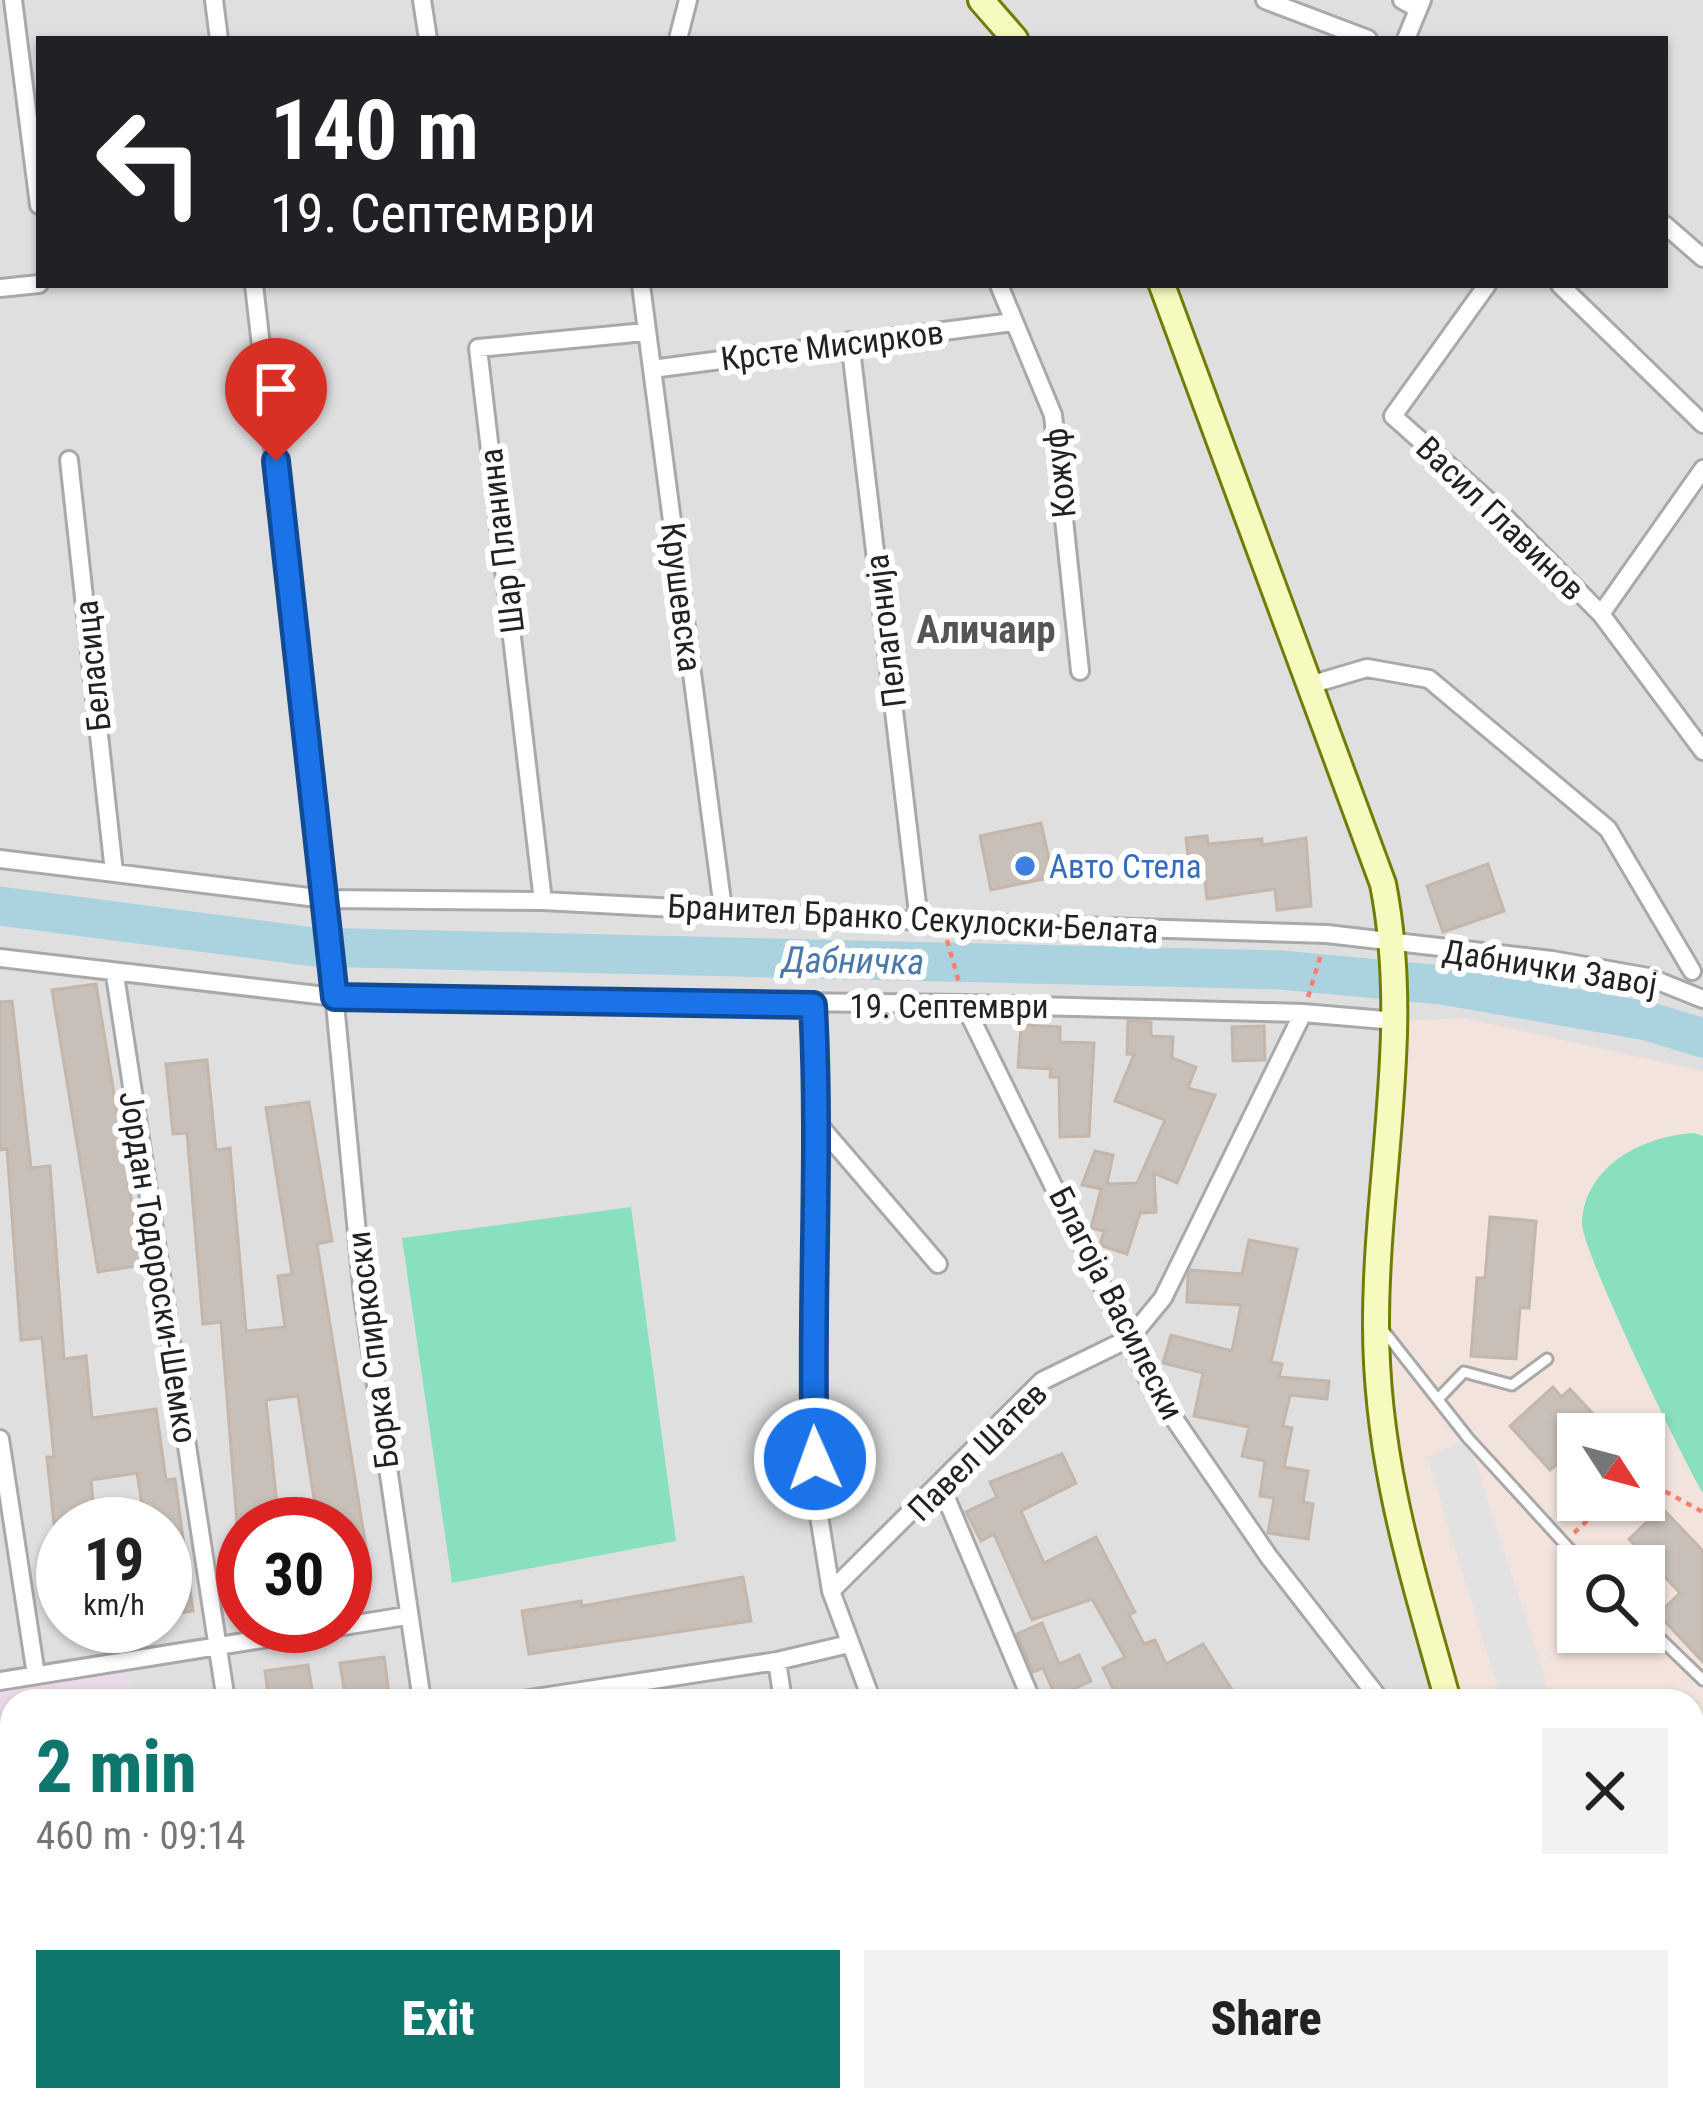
<!DOCTYPE html>
<html lang="en">
<head>
<meta charset="utf-8">
<style>
  body { margin:0; font-family:"Roboto Condensed",sans-serif; background:#f2f2f2; color:#222; height:100vh; display:flex; flex-direction:column; font-size:45px; white-space:nowrap }
  * { box-sizing:border-box; margin:0 }
  p { font-size:39px; color:#767676 }
  .icon { flex:none; width:66px; height:66px; fill:none; stroke:currentColor; stroke-width:2; stroke-linecap:round; stroke-linejoin:round }
  .map { position:relative; flex:1; overflow:hidden }
  .panel { position:absolute; left:0px; top:1689px; width:1704px; height:423px; display:flex; flex-direction:column; background:#fff; border-radius:36px 36px 0 0; box-shadow:0 3px 9px #0004 }
  .panel>* { flex:none }
  .banner { position:absolute; left:36px; top:36px; width:1632px; height:252px; border-radius:0px; box-shadow:0 3px 9px #0004; background:#202124; color:#fff; overflow:hidden }
  .needle { width:78px; rotate:126deg }
  .controls { position:absolute; left:1557px; top:1413px; display:grid; gap:24px }
  .controls a { display:grid; place-items:center; width:108px; height:108px; border-radius:0px; background:#fff; box-shadow:0 3px 9px #0004; font-size:60px }
  .speed { position:absolute; left:36px; top:1497px; display:flex; gap:24px; font-size:60px; font-weight:700; text-align:center }
  .speed>* { display:grid; place-content:center; width:156px; height:156px; border-radius:50%; background:#fff; box-shadow:0 3px 9px #0004; line-height:1 }
  .speed small { font-size:30px; font-weight:400 }
  .speed .limit { border:18px solid #d22; background:#fff; color:#111 }
  .pin { position:absolute; display:grid; place-items:center; width:102px; height:102px; color:#fff; margin:-123px -51px; border-radius:50% 50% 50% 0; rotate:-45deg; box-shadow:0 0 12px #0007 }
  .pin .icon { rotate:45deg }
  .me { position:absolute; width:132px; margin:-66px; rotate:358deg; stroke-linejoin:round; filter:drop-shadow(0 0 9px #0008) }
  .turn { display:flex; align-items:center; gap:42px; height:252px; padding:0 36px; font-size:54px }
  .turn .icon { width:156px; height:156px; stroke-width:2.5 }
  .turn b { display:block; font-size:84px; line-height:102px }
  .round { display:grid; place-items:center; flex:none; width:126px; height:126px; border-radius:0px; background:#f2f2f2 }
  .overview { display:flex; align-items:center; justify-content:space-between; height:204px; padding:0 36px }
  h1 { font-size:72px; font-weight:800; line-height:90px; color:#0f766e }
  .primary-button { display:flex; gap:24px; margin-top:auto; padding:24px 36px }
  .primary-button a { flex:1; height:138px; border-radius:0px; background:#0f766e; color:#fff; font-size:48px; font-weight:800; line-height:138px; text-align:center }
  .primary-button a+a { background:#f2f2f2; color:#222 }
  .map>svg:first-child { display:block }
  .residential { fill:#e0dfdf; fill-rule:evenodd }
  .industrial { fill:#ebdbe8 }
  .military { fill:#f3e3dd; fill-rule:evenodd }
  .pitch { fill:#88e0be }
  .parking { fill:#e2e2e2 }
  .lines { fill:none; stroke-linecap:round; stroke-linejoin:round }
  .river { stroke:#aad3df; stroke-width:39 }
  .building { fill:#c7bfb8; stroke:#c4b6ab; stroke-width:3 }
  .service-casing { stroke:#a9a9a9; stroke-width:15 }
  .minor-casing { stroke:#a9a9a9; stroke-width:22 }
  .secondary-casing { stroke:#707d05; stroke-width:30 }
  .path { stroke:#fa8072; stroke-width:4.5; stroke-dasharray:6 6; stroke-linecap:butt }
  .service { stroke:#fff; stroke-width:9 }
  .minor { stroke:#fff; stroke-width:16 }
  .secondary { stroke:#f7fabf; stroke-width:24 }
  .route-casing { stroke:#114b97; stroke-width:30 }
  .route { stroke:#1a73e8; stroke-width:21 }
  .shop-dot { fill:#3f7fe0; stroke:#fff; stroke-width:4.5 }
  .labels { text-anchor:middle; stroke-width:12; stroke-linejoin:round; paint-order:stroke }
  .street-label { font-size:33px; fill:#222; stroke:#fff }
  .shop-label { font-size:33px; fill:#366cbe; stroke:#fff; text-anchor:start }
  .water-label { font-size:36px; font-style:italic; fill:#4a7aab; stroke:#fff }
  .quarter-label { font-size:39px; font-weight:bold; fill:#555; stroke:#fff }
</style>
</head>
<body>
<div class="map">
<svg width="1703" height="2111" viewBox="0 0 1703 2111">
  <rect width="100%" height="100%" fill="#f2efe9"/>
  <path class="residential" d="M0 0H1703V2111H0ZM39 39H1665V285H39ZM1578 1434H1644V1500H1578ZM63 1524H165V1626H63ZM243 1524H345V1626H243ZM1578 1566H1644V1632H1578ZM12 1701H1692V2100H12Z"/>
  <path class="industrial" d="M126 1660 133 1701H12V2033L0 2035V1681Z"/>
  <path class="military" d="M1464 1018 1703 1071V2111H1546L1543 2100H1692V1701H1448L1381 1423 1396 1021ZM1578 1434H1644V1500H1578ZM1578 1566H1644V1632H1578Z"/>
  <path class="pitch" d="M1694 1133 1703 1136V1493C1684 1462 1581 1249 1582 1223 1585 1164 1645 1136 1694 1133Z
    M631 1207 676 1541 452 1583 402 1238Z"/>
  <path class="parking" d="M1468 1438 1552 1701H1502L1427 1457Z"/>
  <g class="lines">
    <path class="river" d="M0 906 314 947 1281 970 1442 985 1647 1021 1703 1038"/>
  </g>
  <path class="building" d="M1041 823 1053 877 991 890 980 836Z
    M1207 836 1208 844 1262 839V845L1306 838 1311 906 1277 910 1275 889 1207 899 1204 873 1190 874 1186 838Z
    M1488 864 1504 911 1443 932 1427 886Z
    M96 984 142 1265 98 1272 52 990Z
    M12 1001 31 1168 50 1166 64 1359 86 1356 92 1418 156 1409 166 1480 175 1479 193 1611 165 1615V1524H145L137 1473 91 1480 95 1523 54 1524 47 1457H54L42 1338 21 1340 7 1149 0 1150V1002Z
    M1128 1021 1151 1022V1036L1173 1037 1172 1058 1196 1067 1188 1088 1215 1095 1177 1183 1154 1173 1156 1212 1140 1213 1127 1254 1100 1245 1104 1231 1091 1228 1101 1189 1082 1185 1095 1151 1113 1155 1107 1184 1137 1183 1165 1120 1115 1101 1134 1054H1127Z
    M1021 1025 1060 1027V1042L1094 1043 1089 1136 1060 1137 1059 1077H1050L1051 1069 1018 1067Z
    M1264 1026 1265 1060 1233 1061 1232 1027Z
    M207 1060 216 1150 230 1148 246 1331 285 1327 278 1276 292 1274 266 1108 309 1102 332 1241 317 1244 371 1578 345 1581V1524H318L298 1396 266 1400 279 1524H237L221 1322 203 1324 187 1133 173 1134 166 1064Z
    M1490 1217 1536 1221 1529 1308H1520L1516 1359 1471 1356 1477 1278H1485Z
    M1249 1240 1297 1249 1271 1362 1282 1364 1279 1377 1329 1381 1327 1399 1290 1395 1283 1426 1292 1428 1284 1467 1308 1471 1303 1502 1313 1504 1308 1539 1268 1533 1274 1498 1260 1496 1265 1461 1242 1456 1249 1427 1194 1416 1203 1373 1163 1363 1171 1335 1232 1351 1241 1305 1187 1302 1188 1275 1191 1270 1242 1274Z
    M1553 1387 1561 1397 1570 1389 1598 1419 1578 1434V1480L1561 1461 1550 1470 1510 1426Z
    M1062 1454 1076 1483 1021 1511 1044 1563 1096 1537 1135 1612 1129 1615 1144 1644 1155 1640 1166 1664 1203 1644 1239 1701H1119L1103 1668 1125 1657 1092 1599 1032 1620 994 1534 981 1541 966 1512 997 1497 990 1482Z
    M1662 1508 1703 1551V1662L1658 1614 1680 1593 1629 1539Z
    M743 1577 751 1621 529 1654 522 1611 581 1601 582 1606Z
    M1042 1623 1059 1664 1079 1655 1091 1681 1056 1697 1043 1668 1033 1672 1017 1634Z
    M384 1657 390 1701H346L340 1663Z
    M308 1665 314 1701H269L265 1671Z"/>
  <g class="lines">
    <defs>
      <path id="service" d="M1383 1330 1468 1438 1585 1566
        M1440 1397 1464 1372 1512 1385 1547 1359
        M1644 1623 1703 1680"/>
      <path id="minor" d="M13 0 39 205
        M214 0 219 39
        M422 0 428 39
        M1265 0 1368 39
        M1402 0 1418 9
        M678 39 688 0
        M1406 39 1422 0
        M1665 225 1703 258
        M254 285 325 899 363 1296 422 1701
        M641 285 723 909
        M999 285 1053 415 1080 671
        M1487 285 1393 416 1494 506 1601 614 1703 751
        M1560 285 1703 424
        M0 288 39 284
        M850 341 919 921
        M652 369 1013 322
        M69 460 114 872
        M1601 614 1703 469
        M1313 684 1367 668 1429 679 1608 829 1692 971
        M0 859 325 899 543 901 942 922 1327 934 1552 960 1648 977 1703 999
        M543 901 478 348 645 332
        M0 958 335 997 964 1004 1303 1013 1396 1021
        M115 975 226 1701
        M964 1004 1151 1385 1269 1557 1381 1701
        M813 1005 819 1125 812 1346 816 1497 831 1591 872 1701
        M819 1125 938 1264
        M0 1439 36 1675
        M941 1486 1032 1701
        M831 1591 1042 1381 1130 1338 1163 1298 1303 1013
        M777 1661 783 1701
        M0 1681 406 1616
        M516 1701 777 1661 849 1644
        M111 2100 112 2111
        M297 2100 299 2111
        M484 2100 485 2111
        M676 2100 678 2111
        M847 2100 849 2111
        M1340 2100 1343 2111
        M871 2111 890 2100"/>
      <path id="secondary" d="M981 0 1015 39
        M1162 285 1383 884C1412 1031 1376 1176 1376 1324 1376 1462 1412 1570 1448 1701
        M1543 2100 1546 2111"/>
    </defs>
    <use href="#service" class="service-casing"/>
    <use href="#minor" class="minor-casing"/>
    <use href="#secondary" class="secondary-casing"/>
    <path class="path" d="M947 940 960 986
      M1308 997 1322 951
      M1644 1480 1703 1512
      M1574 1533 1609 1500"/>
    <use href="#service" class="service"/>
    <use href="#minor" class="minor"/>
    <use href="#secondary" class="secondary"/>
  </g>
  <g class="lines">
    <defs>
      <path id="route" d="M276 461 335 997 813 1005C821 1157 810 1308 815 1459"/>
    </defs>
    <use href="#route" class="route-casing"/>
    <use href="#route" class="route"/>
  </g>
  <circle class="shop-dot" cx="1025" cy="866" r="12"/>
  <g class="labels">
    <g class="street-label">
      <text transform="translate(832 345) rotate(-7)" y="12">Крсте Мисирков</text>
      <text transform="translate(1059 473) rotate(-96)" y="12">Кожуф</text>
      <text transform="translate(1501 518) rotate(44)" y="12">Васил Главинов</text>
      <text transform="translate(501 541) rotate(-97)" y="12">Шар Планина</text>
      <text transform="translate(682 597) rotate(83)" y="12">Крушевска</text>
      <text transform="translate(885 631) rotate(-97)" y="12">Пелагонија</text>
      <text transform="translate(92 666) rotate(-96)" y="12">Беласица</text>
      <text transform="translate(913 918) rotate(3)" y="12">Бранител Бранко Секулоски-Белата</text>
      <text transform="translate(1550 967) rotate(9)" y="12">Дабнички Завој</text>
      <text x="949" y="1018">19. Септември</text>
      <text transform="translate(159 1267) rotate(81)" y="12">Јордан Тодороски-Шемко</text>
      <text transform="translate(1117 1303) rotate(63)" y="12">Благоја Василески</text>
      <text transform="translate(372 1350) rotate(-97)" y="12">Борка Спиркоски</text>
      <text transform="translate(977 1451) rotate(-45)" y="12">Павел Шатев</text>
    </g>
    <g class="shop-label">
      <text x="1049" y="878">Авто Стела</text>
    </g>
    <g class="water-label">
      <text transform="translate(853 960) rotate(1)" y="13">Дабничка</text>
    </g>
    <g class="quarter-label">
      <text x="986" y="643">Аличаир</text>
    </g>
  </g>
</svg>
<div class="controls">
<a><svg class="needle" viewBox="-14 -14 28 28"><path d="M0-13l5 13h-10z" fill="#e53935"/><path d="M0 13l5-13h-10z" fill="#767676"/></svg></a>
<a><svg class="icon" aria-label="search" viewBox="0 0 24 24"><circle cx="10" cy="10" r="6"/><path d="M15 15l6 6"/></svg></a>
</div>
<div class="speed"><div>19<small>km/h</small></div><div class="limit">30</div></div>
<div class="pin" style="left:276px;top:461px;background:#d93025"><svg class="icon" aria-label="arrive" viewBox="0 0 24 24"><path d="M6 21V4h12l-3 4 3 4H6"/></svg></div>
<svg class="me" style="left:815px;top:1459px" viewBox="-20 -20 40 40"><circle r="17" fill="#1a73e8" stroke="#fff" stroke-width="3"/><path d="M0-11L8 9 0 5-8 9z" fill="#fff"/></svg>
<div class="banner">
<div class="turn"><svg class="icon" aria-label="left" viewBox="0 0 24 24"><path d="M17 20v-9H6M10 6l-5 5 5 5"/></svg><div><b>140 m</b>19. Септември</div></div>
</div>
<section class="panel">
<div class="overview"><div><h1>2 min</h1><p>460 m · 09:14</p></div><a class="round"><svg class="icon" aria-label="close" viewBox="0 0 24 24"><path d="M6 6l12 12M18 6L6 18"/></svg></a></div>
<div class="primary-button"><a>Exit</a><a>Share</a></div>
</section>
</div>
</body>
</html>
